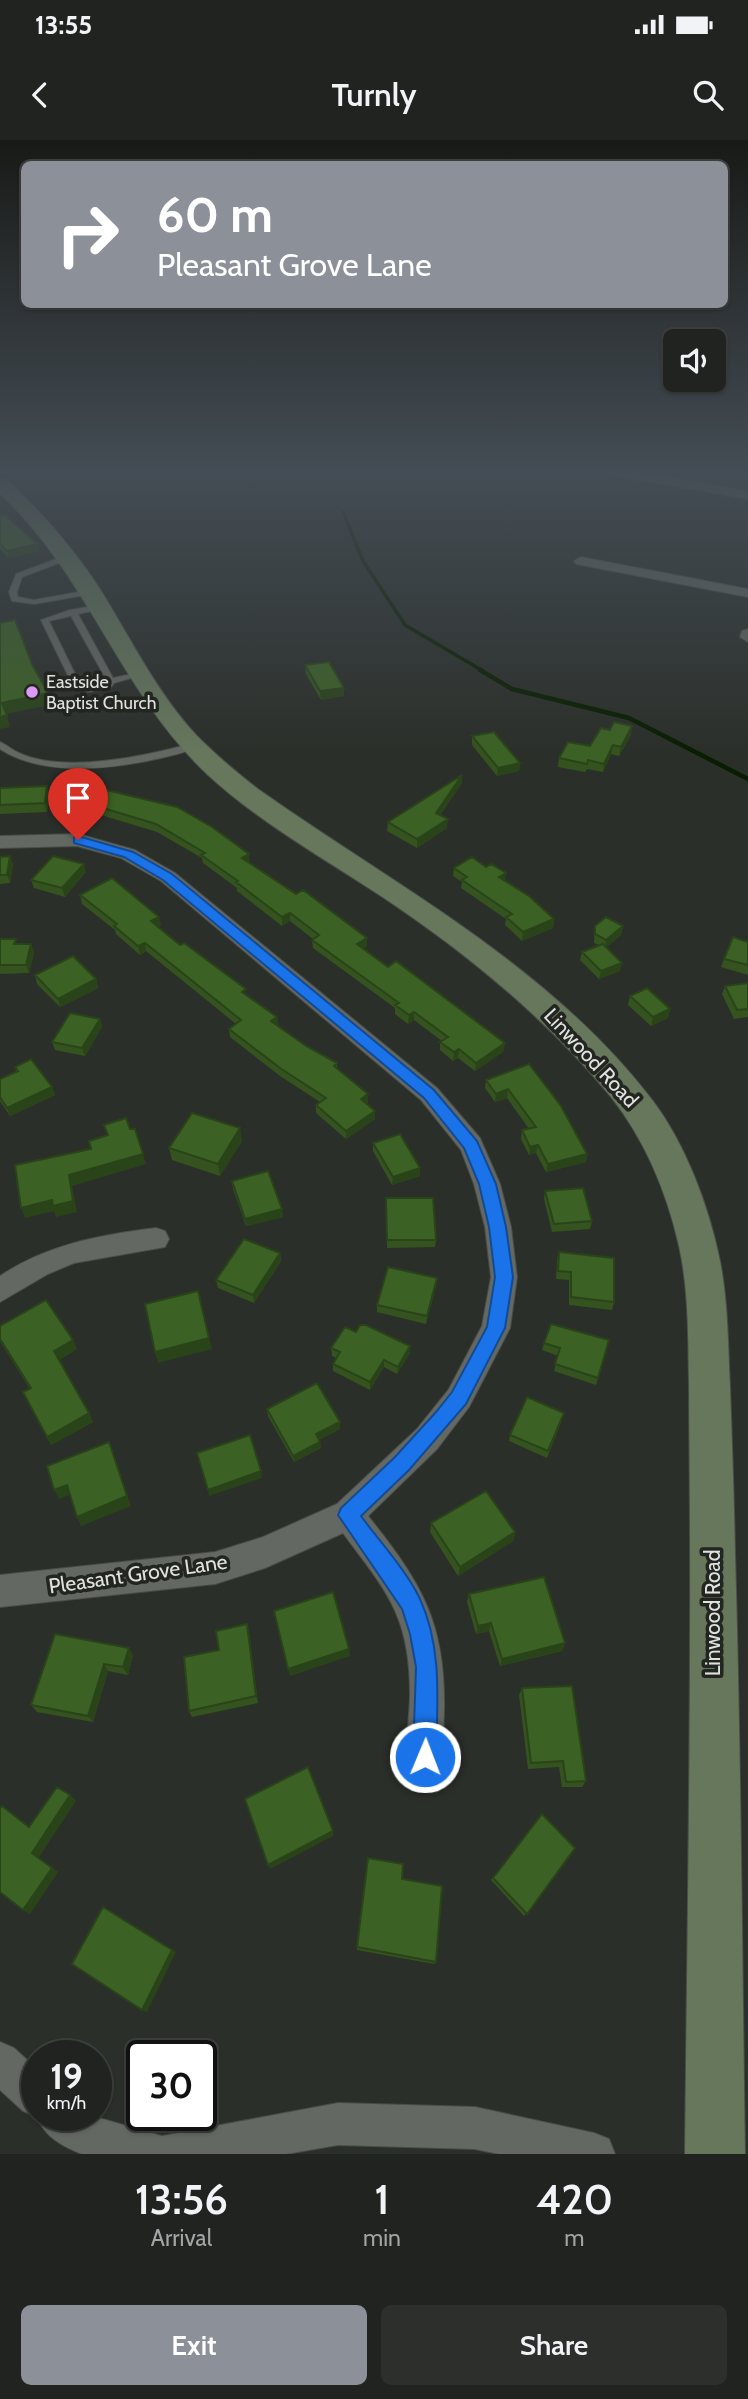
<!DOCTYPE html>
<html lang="en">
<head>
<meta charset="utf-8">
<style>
  body { margin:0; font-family:Cabin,sans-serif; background:#2d2f2d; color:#f1f3f6; height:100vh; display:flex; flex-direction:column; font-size:26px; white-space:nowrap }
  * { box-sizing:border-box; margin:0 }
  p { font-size:23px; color:#a2a4a5 }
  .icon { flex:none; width:38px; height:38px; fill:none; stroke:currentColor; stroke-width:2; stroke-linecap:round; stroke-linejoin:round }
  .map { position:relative; height:2014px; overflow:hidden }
  .sheet { display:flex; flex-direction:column; background:#202320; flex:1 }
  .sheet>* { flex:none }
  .hud { position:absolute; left:21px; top:21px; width:707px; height:147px; border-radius:10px; box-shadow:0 2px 5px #0004,0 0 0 2px #3d403e; background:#8c9099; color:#fff; overflow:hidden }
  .buttons { position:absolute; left:663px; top:189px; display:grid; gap:14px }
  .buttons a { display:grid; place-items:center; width:63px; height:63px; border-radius:10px; background:#202320; box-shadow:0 2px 5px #0004,0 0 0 2px #3d403e; font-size:35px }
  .speed { position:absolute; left:21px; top:1900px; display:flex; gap:14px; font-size:35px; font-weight:700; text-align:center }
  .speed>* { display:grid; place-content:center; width:91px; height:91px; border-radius:50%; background:#202320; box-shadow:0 2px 5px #0004,0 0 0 2px #3d403e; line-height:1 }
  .speed small { font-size:18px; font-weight:400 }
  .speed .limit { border:4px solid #111; border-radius:10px; background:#fff; color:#111 }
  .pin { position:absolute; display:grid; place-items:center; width:60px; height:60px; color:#fff; margin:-72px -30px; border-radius:50% 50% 50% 0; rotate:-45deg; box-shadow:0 0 7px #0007 }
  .pin .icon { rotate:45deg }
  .me { position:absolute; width:77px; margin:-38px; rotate:1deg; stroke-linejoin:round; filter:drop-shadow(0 0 5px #0008) }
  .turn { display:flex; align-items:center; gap:24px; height:147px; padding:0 21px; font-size:32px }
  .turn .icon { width:91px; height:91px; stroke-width:2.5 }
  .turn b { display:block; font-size:49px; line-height:60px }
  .eta { display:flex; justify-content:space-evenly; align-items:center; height:119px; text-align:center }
  .eta b { font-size:42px; font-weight:600; line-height:49px }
  .button { display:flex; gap:14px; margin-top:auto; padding:14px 21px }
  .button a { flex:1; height:80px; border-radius:10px; background:#8c9099; color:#fff; font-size:28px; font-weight:600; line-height:80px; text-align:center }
  .button a+a { background:#2d2f2d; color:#f1f3f6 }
  .status { display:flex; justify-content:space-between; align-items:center; height:49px; padding:0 35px; background:#202320; direction:ltr }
  .status svg { height:19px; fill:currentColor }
  header { display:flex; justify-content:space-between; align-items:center; height:91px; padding:0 21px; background:#202320; font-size:32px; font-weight:600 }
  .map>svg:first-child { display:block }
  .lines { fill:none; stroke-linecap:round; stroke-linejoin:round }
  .stream-far1 { stroke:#0a1d00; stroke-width:3.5 }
  .stream { stroke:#0a1d00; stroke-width:4.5 }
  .lane-casing { stroke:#494c47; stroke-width:2 }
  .street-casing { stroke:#494c47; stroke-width:2 }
  .secondary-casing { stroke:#494c47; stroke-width:2 }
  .lane { fill:#646862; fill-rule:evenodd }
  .street { fill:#646862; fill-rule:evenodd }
  .secondary { fill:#66775c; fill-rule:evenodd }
  .wall { fill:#34531f }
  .shaded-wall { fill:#2a4419 }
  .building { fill:#3c6124; stroke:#2a4419; stroke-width:2 }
  .route { fill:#1a73e8; stroke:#114b97; stroke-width:2 }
  .poi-dot { fill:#da9af6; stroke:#222520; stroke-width:2.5 }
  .labels { text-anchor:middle; stroke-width:7; stroke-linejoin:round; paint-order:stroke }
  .far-poi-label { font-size:18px; fill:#e0e2df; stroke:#222520; text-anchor:start }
  .street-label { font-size:21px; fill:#e0e2df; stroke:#222520 }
</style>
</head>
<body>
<div class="status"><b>13:55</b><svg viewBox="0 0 49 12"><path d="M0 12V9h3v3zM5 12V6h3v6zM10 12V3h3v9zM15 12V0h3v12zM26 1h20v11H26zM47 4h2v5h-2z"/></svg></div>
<header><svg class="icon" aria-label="back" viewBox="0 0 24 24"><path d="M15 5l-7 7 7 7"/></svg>Turnly<svg class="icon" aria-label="search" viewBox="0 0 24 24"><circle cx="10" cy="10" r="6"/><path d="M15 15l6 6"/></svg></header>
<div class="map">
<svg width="748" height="2014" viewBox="0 0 748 2014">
  <rect width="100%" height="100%" fill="#2b2f2a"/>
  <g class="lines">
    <path class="stream-far1" d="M343 372 363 421 405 485 483 531"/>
    <path class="stream" d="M480 530 512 549 629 578 748 639"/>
    <defs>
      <path id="lane" d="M67 415 71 417 70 419 22 437 17 452 18 457 34 460 89 450 93 452 92 454 34 464 12 461 9 452 16 434Z
        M99 465H102V469L78 474 113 538 141 532 145 534 114 543 110 549 88 552 73 546 41 480 70 470ZM71 476 107 541 104 545 89 547 80 544 49 481Z
        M0 602C7 605 12 610 19 613 64 634 147 616 193 603L197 606C187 613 173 615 161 618 112 629 45 638 0 609Z"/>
      <path id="street" d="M610 332H640L748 351V359L616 336Z
        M581 417 748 449V457L576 424 574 421Z
        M748 489V502L740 497 742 491Z
        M78 694 135 710 175 733 437 948 480 998 500 1044 511 1087 517 1137 510 1188 469 1267 437 1309 368 1376C422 1443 446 1484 444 1571 443 1591 445 1611 437 1629L425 1635 413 1629C403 1606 410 1579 410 1554 410 1476 387 1452 343 1393L265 1428 215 1444 0 1467V1435L215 1412 263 1397 337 1364 417 1289 449 1249 482 1186 491 1137 485 1087 474 1044 461 1010 421 960 161 741 121 718 77 706 0 708V696Z
        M156 1088 165 1091 169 1099 165 1107 74 1123 48 1134 0 1162V1136C48 1104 100 1095 156 1088Z
        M0 1902 14 1908 37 1929V1976H92L162 1996 338 1963 475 1967 594 1993 609 1999 615 2014H499L475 2009 338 2005 286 2014H82C62 2006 45 1997 37 1977L23 1971 0 1950Z"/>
      <path id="secondary" d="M0 338 7 340C43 373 73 408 100 449 131 499 157 553 197 596 216 615 236 632 258 649 395 746 548 824 653 961 686 1005 709 1067 720 1121 728 1162 728 1205 730 1247 732 1302 734 1357 735 1413 741 1613 742 1814 745 2014H685C687 1806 691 1597 690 1389 690 1340 689 1291 689 1243 688 1197 689 1151 679 1106 667 1053 645 1000 611 957 547 879 468 814 384 758 325 719 260 683 208 635 120 553 89 436 0 354Z"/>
    </defs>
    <use href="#lane" class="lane-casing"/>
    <use href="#street" class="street-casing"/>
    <use href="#secondary" class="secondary-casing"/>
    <use href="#lane" class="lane"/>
    <use href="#street" class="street"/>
    <use href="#secondary" class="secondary"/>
  </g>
  <path class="wall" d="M0 376 37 404 39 411 9 418 0 409Z
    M305 525 344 556 321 560 306 534Z
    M631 595 619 616 611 614 603 632 587 629 585 632 558 627 559 618 590 606Z
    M472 596 520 623 519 631 497 636 472 605Z
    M462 635V643L440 675 447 688 417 708 387 691 388 682Z
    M81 644 250 723 296 754 367 798V806L363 809 388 827 505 903 503 912 475 931 458 918 453 921 440 910V902L442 901 414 880 408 884 395 874V868L313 808 312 800 313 799 290 781 282 786 237 751V748L203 723 202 718 157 692 88 671 84 675 66 672 64 663Z
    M47 646 49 655 47 672 0 674V648Z
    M10 716 13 725 10 743 0 744V717Z
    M454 728 505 741 554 779 553 788 522 801 505 785 506 779 461 748 462 742 453 736Z
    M86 732 65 757 34 748 31 740Z
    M80 755 161 785 158 787 180 805 247 855 277 877 278 885 306 906 337 923V929L368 963 367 964 375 979 346 999 316 973V965L320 962 280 936 230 897 229 889 236 884 146 811 140 815 116 794 115 790 82 764Z
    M595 786H623L621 795 606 807 620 831 599 839 580 820 582 812 599 805 594 803Z
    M0 799 18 804H31L34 813 29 833 0 834Z
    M748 802V835L721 827 724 819Z
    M35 835 96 839 98 848 60 867 37 844Z
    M748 843V877L734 879 722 854 725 846Z
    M630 856 670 869 668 878 651 886 628 865Z
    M100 879 102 887 85 916 55 910 52 902Z
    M529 924 587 1014 586 1022 546 1032 536 1013 529 1015 521 999 522 990 529 989 507 958 495 962 485 948 486 940Z
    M15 927 52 947 55 955 10 976 0 961V939L16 931Z
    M242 1001 220 1036 172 1020 169 1008Z
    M373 1003 420 1036 392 1045 373 1011Z
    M232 1041 283 1077 246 1086 233 1049Z
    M545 1051 592 1081 590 1089 552 1092 544 1059Z
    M386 1058 436 1100 435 1107 387 1108Z
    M559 1112 614 1162 612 1170 569 1165V1140L556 1139 557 1120Z
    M280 1113 281 1121 254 1163 218 1148 216 1140Z
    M437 1138 436 1146 426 1184 377 1172V1165Z
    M0 1186 77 1209 59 1220 89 1273 93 1282 51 1305 23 1252 30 1249 0 1201Z
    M356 1192 410 1206V1213L397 1234 384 1227 370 1250 333 1231V1224L336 1218 332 1216 331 1208Z
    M609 1200 596 1245 554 1231 558 1216 542 1210 544 1203Z
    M267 1269 340 1289 319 1300 321 1308 294 1322 268 1276Z
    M562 1280 547 1318 509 1301 510 1295Z
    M431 1383 515 1392 513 1401 458 1436 430 1392Z
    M469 1454 565 1503 562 1511 500 1526 489 1491 476 1494 467 1462Z
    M247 1484 249 1492 258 1563 192 1577 189 1571 219 1510Z
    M55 1494 133 1515 128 1535 108 1531 93 1582 37 1572 31 1565Z
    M522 1548 586 1641 582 1647H562L559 1627 528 1629 519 1555Z
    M542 1674 575 1708 524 1776 491 1740Z
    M402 1739 436 1822 434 1824 357 1810V1807Z"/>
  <path class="shaded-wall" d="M37 404 39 411 9 418 7 411Z
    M344 548V556L321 560 320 551Z
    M48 553 50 565 5 574 2 563Z
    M7 575 10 587 0 589V577Z
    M632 586 631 595 619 616 621 607Z
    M613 605 611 614 603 632 604 624Z
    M520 623 519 631 497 636 498 628Z
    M462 635V643L435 681 436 673Z
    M47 646 49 655 47 672 45 663Z
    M86 663 88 671 84 675 82 667Z
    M448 679 447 688 417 708V699Z
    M249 714 250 723 243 727 242 718Z
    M10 716 13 725 10 743 7 735Z
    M84 724 86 732 65 757 62 748Z
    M506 733 505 742 499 737Z
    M290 773V781L282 786V777Z
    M159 777 161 785 153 790 151 781Z
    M554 779 553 788 522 801 523 792Z
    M623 786 621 795 605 809 606 800Z
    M367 798V806L357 813V804Z
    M145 803 146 811 140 815 138 806Z
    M31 804 34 813 29 833 26 825Z
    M622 823 620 831 599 839 601 831Z
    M96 839 98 848 60 867 58 859Z
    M670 869 668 878 651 886 653 877Z
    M414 872V880L408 884 409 875Z
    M277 877 278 885 271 881Z
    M100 879 102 887 85 916 82 908Z
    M505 903 503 912 475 931 476 923Z
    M459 909 458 918 453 921 454 912Z
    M52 947 55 955 10 976 7 968Z
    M508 949 507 958 495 962 496 954Z
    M368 954V963L361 967V959Z
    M375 971V979L346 999V991Z
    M240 988 242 1001 220 1036 218 1024Z
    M538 1005 536 1013 529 1015 530 1007Z
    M143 1014 146 1024 72 1046 77 1072 56 1077 54 1071 25 1078 21 1068 52 1060 69 1035Z
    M587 1014 586 1022 546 1032 548 1024Z
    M420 1028V1036L392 1045 393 1037Z
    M282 1069 283 1077 246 1086 245 1079Z
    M280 1113 281 1121 254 1163 253 1155Z
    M437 1138 436 1146 426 1184 427 1176Z
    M209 1198 212 1209 158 1223 155 1212Z
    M73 1200 77 1209 58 1221 54 1211Z
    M410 1206V1213L397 1234 398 1227Z
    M384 1220V1227L370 1250V1242Z
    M89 1273 93 1282 51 1305 47 1297Z
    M340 1282V1289L317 1301 316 1294Z
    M109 1302 131 1366 81 1386 77 1377Z
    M320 1302 321 1308 294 1322 293 1316Z
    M261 1331 262 1338 209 1356 208 1350Z
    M67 1345 72 1354 59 1359 54 1350Z
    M515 1392 513 1401 458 1436 460 1427Z
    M491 1483 489 1491 476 1494 478 1486Z
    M247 1484 249 1492 258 1563 256 1556Z
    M565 1503 562 1511 500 1526 502 1519Z
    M129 1508 133 1515 128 1535 123 1527Z
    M349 1509 350 1516 290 1536 288 1529Z
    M104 1524 108 1531 93 1582 88 1576Z
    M70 1655 76 1661 39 1717 58 1732 30 1774 23 1770 32 1713Z
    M333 1691V1696L270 1729 268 1725Z
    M172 1810 176 1812 147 1872 142 1870Z"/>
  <path class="building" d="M5 375 37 404 7 411 0 404V376Z
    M15 480 32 524 48 553 2 563 7 575 0 577V483Z
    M329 522 344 548 320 551 305 525Z
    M614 582 632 586 621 607 613 605 604 624 588 620 587 624 559 618 568 602 590 606 601 588 610 590Z
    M494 592 520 623 498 628 472 596Z
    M462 635 436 673 448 679 417 699 388 682Z
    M81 644 177 667 212 687 249 714 242 718 296 754 303 750 367 798 357 804 388 827 396 821 505 903 476 923 459 909 454 912 440 902 448 897 414 872 409 875 395 865 399 863 312 800 319 795 290 773 282 777 236 742 238 741 201 715 205 713 156 684 86 663 82 667 64 663Z
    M47 646 45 663 0 665V648Z
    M10 716 7 735H0V717Z
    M53 716 84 724 62 748 31 740Z
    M472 717 486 727 491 724 506 733 499 737 529 756 554 779 523 792 506 777 512 774 462 740 467 737 454 728Z
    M112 738 159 777 151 781 180 805 184 803 246 849 242 852 277 877 271 881 306 906 337 923 334 926 368 954 361 959 375 971 346 991 316 965 326 958 280 928 229 889 241 880 145 803 138 806 114 786 117 784 80 755Z
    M606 777 623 786 606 800 595 794V786Z
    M733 797 748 802V825L724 819Z
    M0 799H16L14 804H31L26 825H0Z
    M603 804 622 823 601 831 582 812Z
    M73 816 96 839 58 859 35 835Z
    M748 843V869L737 870 725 846Z
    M647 848 670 869 653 877 630 856Z
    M70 873 100 879 82 908 52 902Z
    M31 919 52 947 7 968 0 957V939L18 931 15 927Z
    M529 924 561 966 587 1014 548 1024 538 1005 530 1007 522 990 536 987 508 949 496 954 486 940Z
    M192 973 240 988 218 1024 169 1008Z
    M126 978 130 989H135L143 1014 69 1035 73 1061 53 1066 52 1060 21 1068 15 1025 91 1009 89 1001 108 995 104 985Z
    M400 994 420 1028 393 1037 373 1003Z
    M268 1031 282 1069 245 1079 232 1041Z
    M583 1048 592 1081 554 1084 545 1051Z
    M386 1058H433L436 1100H387Z
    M244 1099 280 1113 253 1155 216 1140Z
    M559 1112 614 1118V1162L571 1157V1132L558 1131Z
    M388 1127 437 1138 427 1176 377 1165Z
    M198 1151 209 1198 155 1212 145 1164Z
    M46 1160 73 1200 54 1211 89 1273 47 1297 23 1252 31 1248 0 1199V1186Z
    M551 1184 609 1200 598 1238 555 1224 560 1208 544 1203Z
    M360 1185H366L410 1206 398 1227 384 1220 370 1242 333 1224 340 1212 331 1208 345 1187 356 1192Z
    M317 1243 340 1282 316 1294 320 1302 293 1316 267 1269Z
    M527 1257 564 1273 548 1311 510 1295Z
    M250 1295 261 1331 208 1350 197 1313Z
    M109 1302 127 1356 77 1377 67 1345 54 1350 47 1326Z
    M486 1351 515 1392 460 1427 431 1383Z
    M544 1437 565 1503 502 1519 491 1483 478 1486 469 1454Z
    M333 1452 349 1509 288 1529 274 1471Z
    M247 1484 256 1556 189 1571 184 1517 219 1510 216 1491Z
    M55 1494 129 1508 123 1527 104 1524 88 1576 31 1565Z
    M572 1546 586 1641 566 1642 563 1621 531 1623 522 1548Z
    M308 1627 333 1691 268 1725 245 1659Z
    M57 1647 70 1655 32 1713 52 1728 23 1770 0 1752V1668L2 1666 29 1687Z
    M542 1674 575 1708 527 1774 493 1738Z
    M368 1718 403 1724 402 1739 442 1746 436 1822 357 1807Z
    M103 1767 172 1810 142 1870 72 1824Z"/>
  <linearGradient id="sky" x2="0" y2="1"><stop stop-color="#181a17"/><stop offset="0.54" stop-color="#444d55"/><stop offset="1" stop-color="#444d55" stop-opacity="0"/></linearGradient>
  <rect width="748" height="614" fill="url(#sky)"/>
  <path class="route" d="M78 696 133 712 172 734 434 950 477 1001 496 1044 506 1087 513 1137 505 1188 466 1264 409 1330 361 1376C379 1401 407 1431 420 1459 443 1509 437 1564 436 1617L433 1625 425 1629 417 1625 413 1617 416 1527 410 1494 402 1469 338 1375 341 1368 395 1317 436 1272 452 1252 487 1187 495 1137 489 1087 479 1044 464 1008 424 958 163 740 124 717 74 703V697Z"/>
  <circle class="poi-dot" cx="32" cy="552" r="7"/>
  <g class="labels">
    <g class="far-poi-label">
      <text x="46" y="548">Eastside<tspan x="46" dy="21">Baptist Church</tspan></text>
    </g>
    <g class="street-label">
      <text transform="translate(591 918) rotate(47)" y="7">Linwood Road</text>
      <text transform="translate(138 1434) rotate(-8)" y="7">Pleasant Grove Lane</text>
      <text transform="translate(713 1473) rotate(-90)" y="7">Linwood Road</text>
    </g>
  </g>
</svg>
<div class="buttons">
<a><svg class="icon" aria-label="sound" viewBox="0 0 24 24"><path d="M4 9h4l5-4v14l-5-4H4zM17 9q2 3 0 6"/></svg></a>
</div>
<div class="speed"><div>19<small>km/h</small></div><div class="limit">30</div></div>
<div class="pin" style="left:78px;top:700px;background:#d93025"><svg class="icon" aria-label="arrive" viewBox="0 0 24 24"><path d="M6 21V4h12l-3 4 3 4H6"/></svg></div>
<svg class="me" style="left:425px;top:1617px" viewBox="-20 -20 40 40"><circle r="17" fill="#1a73e8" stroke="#fff" stroke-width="3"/><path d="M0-11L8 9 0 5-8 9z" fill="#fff"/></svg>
<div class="hud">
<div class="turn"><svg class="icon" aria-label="right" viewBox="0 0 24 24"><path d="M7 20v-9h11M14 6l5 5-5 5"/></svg><div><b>60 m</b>Pleasant Grove Lane</div></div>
</div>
</div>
<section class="sheet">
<div class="eta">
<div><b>13:56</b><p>Arrival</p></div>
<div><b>1</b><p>min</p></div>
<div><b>420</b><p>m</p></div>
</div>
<div class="button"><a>Exit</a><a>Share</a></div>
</section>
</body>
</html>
